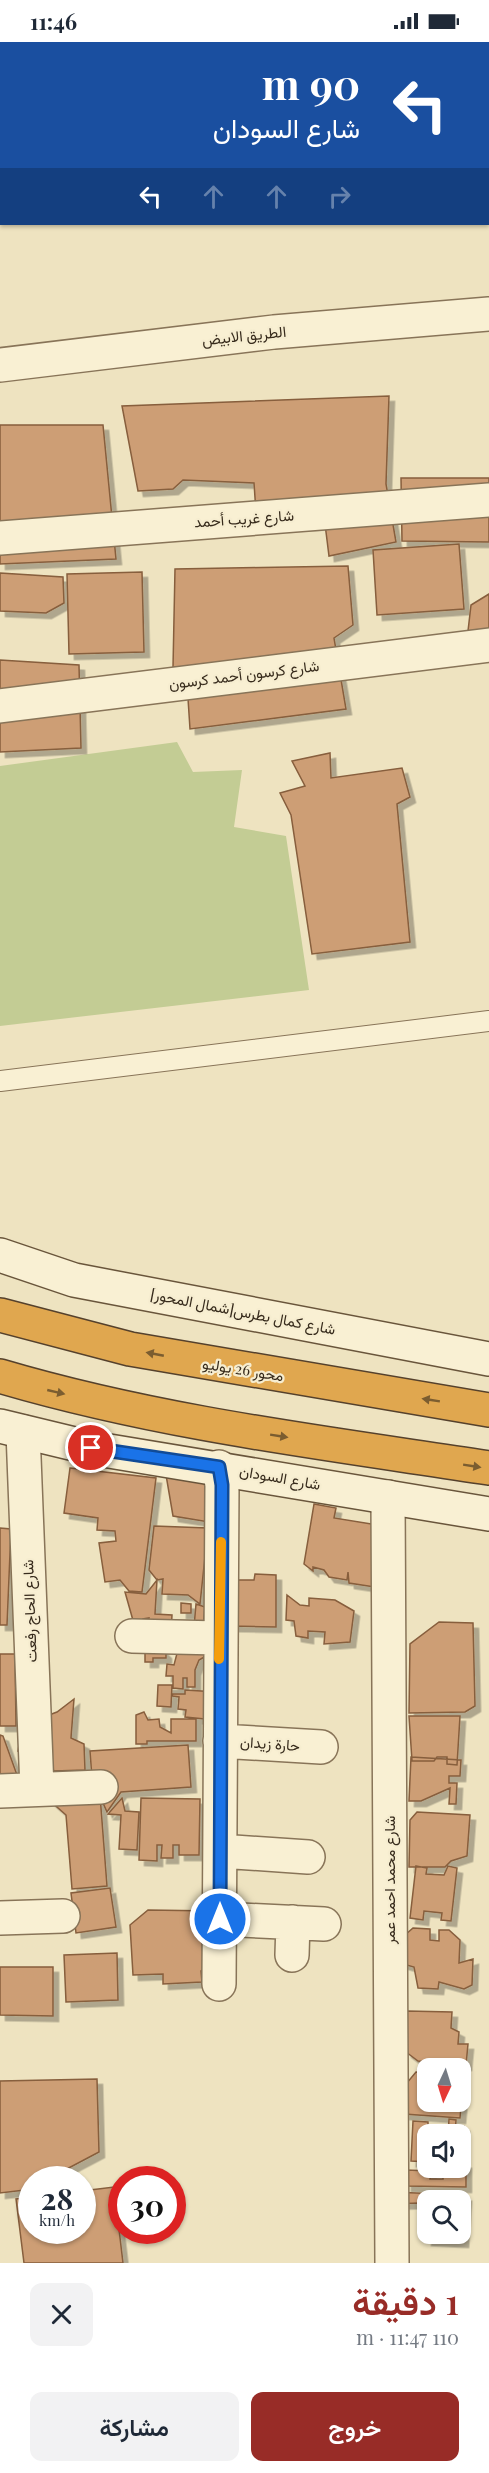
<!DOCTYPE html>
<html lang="ar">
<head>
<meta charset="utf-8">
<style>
  body { margin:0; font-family:"Playfair Display",Vazirmatn,serif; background:#f2f2f3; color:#1f2937; direction:rtl; height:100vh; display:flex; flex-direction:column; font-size:22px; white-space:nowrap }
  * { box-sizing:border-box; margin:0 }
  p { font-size:20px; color:#747a83 }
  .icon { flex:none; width:33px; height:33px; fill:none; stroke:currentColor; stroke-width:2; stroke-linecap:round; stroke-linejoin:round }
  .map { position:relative; height:2221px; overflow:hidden; direction:ltr }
  .drawer { display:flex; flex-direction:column; background:#fff; flex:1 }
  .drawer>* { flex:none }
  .banner { position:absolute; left:0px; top:0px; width:489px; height:183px; box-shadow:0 2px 4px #0004; direction:rtl; background:#1a4fa0; color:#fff; overflow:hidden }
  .needle { width:39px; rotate:184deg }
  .tools { position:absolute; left:417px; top:2016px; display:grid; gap:12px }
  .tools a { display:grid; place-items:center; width:54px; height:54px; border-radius:12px; background:#fff; box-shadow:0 2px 4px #0004; font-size:30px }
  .speed { position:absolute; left:18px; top:2124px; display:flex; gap:12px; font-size:30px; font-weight:700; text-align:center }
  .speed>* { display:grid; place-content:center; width:78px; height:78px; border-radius:50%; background:#fff; box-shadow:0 2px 4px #0004; line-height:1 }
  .speed small { font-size:15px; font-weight:400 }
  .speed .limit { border:9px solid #d22; background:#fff; color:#111 }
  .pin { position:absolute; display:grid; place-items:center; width:51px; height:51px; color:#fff; margin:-26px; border:3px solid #fff; border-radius:50%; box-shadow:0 2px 6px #0007 }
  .me { position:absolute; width:66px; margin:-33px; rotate:0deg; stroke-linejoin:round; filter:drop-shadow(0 0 4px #0008) }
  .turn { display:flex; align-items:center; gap:21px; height:126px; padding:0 30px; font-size:27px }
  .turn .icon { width:78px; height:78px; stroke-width:2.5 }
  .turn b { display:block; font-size:42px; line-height:51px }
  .lanes { display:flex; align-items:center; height:57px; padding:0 30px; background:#0003; justify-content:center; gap:30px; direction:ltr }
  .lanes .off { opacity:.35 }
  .round { display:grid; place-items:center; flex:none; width:63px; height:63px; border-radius:12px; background:#f2f2f3 }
  .overview { display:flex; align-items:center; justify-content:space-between; height:102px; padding:0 30px }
  h1 { font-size:36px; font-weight:600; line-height:45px; color:#982c27 }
  .cta { display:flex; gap:12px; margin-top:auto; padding:12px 30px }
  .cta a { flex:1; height:69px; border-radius:12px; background:#982c27; color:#fff; font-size:24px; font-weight:600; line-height:69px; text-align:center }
  .cta a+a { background:#f2f2f3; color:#1f2937 }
  .status { display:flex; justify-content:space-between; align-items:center; height:42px; padding:0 30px; background:#fff; direction:ltr }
  .status svg { height:16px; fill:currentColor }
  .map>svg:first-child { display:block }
  .green { fill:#c3cc94 }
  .building { fill:#cd9e75; stroke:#875e3d; stroke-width:1.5; filter:url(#shadow) }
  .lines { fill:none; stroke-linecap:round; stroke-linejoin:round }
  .lane-casing { stroke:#887458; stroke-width:22 }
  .street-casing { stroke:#887458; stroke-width:36 }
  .secondary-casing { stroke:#69553b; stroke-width:36 }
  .highway-casing { stroke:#55412c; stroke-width:36 }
  .lane { stroke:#f9f0d3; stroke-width:20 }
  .street { stroke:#f9f0d3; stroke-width:33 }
  .secondary { stroke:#f9f0d3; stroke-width:33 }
  .highway { stroke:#e0a74f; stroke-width:33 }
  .oneway { fill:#7b5d30 }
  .route-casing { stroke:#114b97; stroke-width:15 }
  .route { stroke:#1a73e8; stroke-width:10 }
  .slow { stroke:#f59e0b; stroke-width:10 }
  .labels { text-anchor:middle; stroke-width:4.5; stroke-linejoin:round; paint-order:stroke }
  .street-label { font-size:15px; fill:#372b1c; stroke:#f6edd0 }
</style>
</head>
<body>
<div class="status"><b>11:46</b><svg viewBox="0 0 49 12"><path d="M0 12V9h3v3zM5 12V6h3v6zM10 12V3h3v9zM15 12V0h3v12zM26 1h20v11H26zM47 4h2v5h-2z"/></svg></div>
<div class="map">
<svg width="489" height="2221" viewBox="0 0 489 2221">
  <defs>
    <filter id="shadow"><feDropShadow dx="5.5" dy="5.5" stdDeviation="0" flood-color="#0004"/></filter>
  </defs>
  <rect width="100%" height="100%" fill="#eee3c0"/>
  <path class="green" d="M177 700 193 730 242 728 234 785 286 794 309 948 0 984V724Z"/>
  <path class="building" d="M389 354 386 442 396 500 329 514 325 482 257 485 254 441 183 438 173 447 138 449 122 364Z
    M0 383H103L116 517 0 522Z
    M401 436H489V500L402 499Z
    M459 502 464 567 377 573 373 508Z
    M348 524 353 583 334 596 346 667 190 687 186 626 173 625 175 527Z
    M142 530 144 610 69 612 67 532Z
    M0 531 63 535 64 561 46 571 0 569Z
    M489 552V589H468L471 563Z
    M0 618 79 623 81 706 0 710Z
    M330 711 331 736 402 726 410 755 397 762 410 900 312 912 291 773 280 751 305 744 292 719Z
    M70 1426 156 1436 142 1550 129 1549 120 1538 105 1540 99 1501 116 1499 115 1489 97 1488 98 1476 64 1471Z
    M166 1433 222 1443 215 1481 173 1474Z
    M314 1462 336 1466 334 1476 390 1485 381 1546 349 1541 348 1530 347 1538 329 1535 324 1528 313 1525V1529L304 1522Z
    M154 1484 208 1486 200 1562 188 1553 162 1552 163 1537 157 1538 149 1528Z
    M0 1486 11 1487 7 1583H0Z
    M255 1532 276 1533V1585L226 1584 233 1538H254Z
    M157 1538 155 1572 172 1573 171 1591 148 1590 149 1576 143 1577 142 1590 136 1589 125 1550 146 1552Z
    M287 1553 300 1563 309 1564V1556L335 1558 354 1569 350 1600 324 1602 325 1590 308 1589V1596L296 1594 294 1579 286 1578Z
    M181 1561 191 1562V1571H181Z
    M196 1562 205 1565 203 1585H194Z
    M439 1580 473 1581 475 1664 465 1670 409 1671 410 1602Z
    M145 1592 166 1611V1616H153V1620H145Z
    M181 1596 207 1600 206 1614 199 1618 195 1628V1645H187V1636H183V1647L173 1646V1634H166L167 1622 174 1623Z
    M0 1612H15L16 1684H0Z
    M158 1643H172L171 1665 157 1664Z
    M185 1648 217 1650 215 1678 185 1675 186 1668 178 1667 179 1655 172 1654 173 1652H185Z
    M74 1657 71 1696 84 1702 85 1728 54 1729 44 1713 18 1709 22 1683 57 1670Z
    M144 1670 148 1678 159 1677 160 1685 171 1691V1677H196V1699H147V1702H136V1673Z
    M409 1674H460L457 1723 447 1722V1715H437L434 1719H412Z
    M0 1693 3 1694 17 1733 0 1735Z
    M188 1703 191 1745 121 1750 107 1770 92 1736 90 1709Z
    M411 1715 461 1718 460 1734H449V1741H457L456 1762H449L450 1746 421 1759H409Z
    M100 1753 107 1844 72 1847 66 1773 48 1757Z
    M122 1756 125 1769 139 1770 137 1808 119 1807 121 1773 108 1772Z
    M141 1756 200 1757 199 1813H179V1803H173V1816H161L162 1803H157V1819L139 1818Z
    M417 1770 470 1773 467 1814 451 1819 445 1825H409L410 1778Z
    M416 1824 427 1826 426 1832 444 1833 448 1824 457 1826 451 1879 441 1878 442 1871 424 1869 423 1878 410 1876Z
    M110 1846 116 1885 76 1891 71 1851Z
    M148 1868 213 1869 211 1923 201 1929 202 1940 163 1942V1932L133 1933 130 1883Z
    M413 1886 430 1887V1898L439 1899V1888H449L460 1898 459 1921 473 1917 472 1943 464 1947 439 1940 438 1947 418 1946 414 1925 403 1922 397 1900Z
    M117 1911 118 1958 66 1960 64 1913Z
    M0 1925H53V1974L0 1973Z
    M407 1969 452 1970 451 1986 459 1990 458 2002H468L466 2023 418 2019 406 2010Z
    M416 2030 428 2031V2060H460V2032H464L460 2076 404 2072 406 2042Z
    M97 2037 99 2110 46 2138H32V2145L25 2148 0 2151V2039Z
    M449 2077 456 2078 455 2092H448Z
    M413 2079 428 2080V2087H445L446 2092H428V2120L411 2119Z
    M459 2084H464L463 2119H460V2092H456H458Z
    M460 2120 466 2121V2145L406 2144V2128L431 2129 430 2137H443V2126H460Z
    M114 2145 123 2221H24L16 2157 32 2155V2188H82V2149Z
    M392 2150 440 2152V2158H428V2166H418L419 2161 391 2162Z
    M466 2154 463 2200 426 2198 428 2190 460 2192V2158H456Z"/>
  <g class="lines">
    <defs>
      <path id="lane" d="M0 1039 489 979"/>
      <path id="street" d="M488 19 489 18
        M0 80H2
        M0 323 274 290 489 272
        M0 496 489 458
        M0 664 489 603
        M23 1390 37 1747
        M219 1425 222 1443 219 1942
        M388 1455 392 2221
        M132 1594 219 1596
        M220 1699 321 1705
        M0 1749 101 1745
        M220 1809 308 1815
        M0 1876 63 1874
        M220 1877 324 1882
        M292 1913 293 1880"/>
      <path id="secondary" d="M0 1213 74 1238 489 1317
        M0 1384 91 1406 489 1472"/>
      <path id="highway" d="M0 1273 130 1307 489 1368
        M0 1334C159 1381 325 1401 489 1426"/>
    </defs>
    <use href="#lane" class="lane-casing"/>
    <use href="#street" class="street-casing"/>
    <use href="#secondary" class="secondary-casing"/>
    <use href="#highway" class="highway-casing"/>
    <use href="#lane" class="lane"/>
    <use href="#street" class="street"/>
    <use href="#secondary" class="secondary"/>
    <use href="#highway" class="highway"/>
  </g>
  <defs><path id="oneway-solid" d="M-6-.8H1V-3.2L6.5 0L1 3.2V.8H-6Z" transform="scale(1.5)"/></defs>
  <g class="oneway">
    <use href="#oneway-solid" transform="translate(155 1312) rotate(-169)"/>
    <use href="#oneway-solid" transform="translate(56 1350) rotate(13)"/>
    <use href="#oneway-solid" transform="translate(431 1358) rotate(-171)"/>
    <use href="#oneway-solid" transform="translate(279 1394) rotate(9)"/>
    <use href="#oneway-solid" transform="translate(472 1424) rotate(9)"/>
  </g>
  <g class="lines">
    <defs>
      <path id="route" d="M91 1406 219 1425 222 1443 220 1877"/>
    </defs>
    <use href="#route" class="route-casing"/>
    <use href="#route" class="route"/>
    <path class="slow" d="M219 1617 221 1500"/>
  </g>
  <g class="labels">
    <g class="street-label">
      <text transform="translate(244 294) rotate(-6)" y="5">الطريق الابيض</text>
      <text transform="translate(244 477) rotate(-4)" y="5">شارع غريب أحمد</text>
      <text transform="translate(244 633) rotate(-7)" y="5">شارع كرسون أحمد كرسون</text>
      <text transform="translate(243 1270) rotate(11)" y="5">شارع كمال بطرس[شمال المحور]</text>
      <text transform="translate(243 1328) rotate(9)" y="5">محور 26 يوليو</text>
      <text transform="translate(280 1436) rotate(10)" y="5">شارع السودان</text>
      <text transform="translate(30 1569) rotate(-92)" y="5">شارع الحاج رفعت</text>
      <text transform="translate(270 1702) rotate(4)" y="5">حارة زيدان</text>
      <text transform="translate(390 1838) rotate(-90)" y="5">شارع محمد احمد عمر</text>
    </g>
  </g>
</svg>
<div class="tools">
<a><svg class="needle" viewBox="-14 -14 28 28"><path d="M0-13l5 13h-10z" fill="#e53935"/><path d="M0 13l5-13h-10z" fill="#747a83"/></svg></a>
<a><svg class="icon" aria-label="sound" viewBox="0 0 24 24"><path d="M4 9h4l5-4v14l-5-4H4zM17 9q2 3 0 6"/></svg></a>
<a><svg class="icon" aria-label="search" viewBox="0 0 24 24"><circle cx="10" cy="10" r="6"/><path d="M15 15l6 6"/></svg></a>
</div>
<div class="speed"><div>28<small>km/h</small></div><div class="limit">30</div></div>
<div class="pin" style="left:91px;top:1406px;background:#d93025"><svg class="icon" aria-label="arrive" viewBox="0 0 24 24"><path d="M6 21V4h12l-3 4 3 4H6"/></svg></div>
<svg class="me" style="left:220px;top:1877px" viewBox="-20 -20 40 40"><circle r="17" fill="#1a73e8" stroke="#fff" stroke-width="3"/><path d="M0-11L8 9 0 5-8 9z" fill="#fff"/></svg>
<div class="banner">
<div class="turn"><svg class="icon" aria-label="left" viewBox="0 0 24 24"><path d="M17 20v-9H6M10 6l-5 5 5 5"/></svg><div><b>90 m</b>شارع السودان</div></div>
<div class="lanes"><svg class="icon" aria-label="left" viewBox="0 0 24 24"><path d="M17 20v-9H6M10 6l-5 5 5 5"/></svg><svg class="icon off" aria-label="ahead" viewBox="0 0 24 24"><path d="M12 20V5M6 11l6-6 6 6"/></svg><svg class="icon off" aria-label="ahead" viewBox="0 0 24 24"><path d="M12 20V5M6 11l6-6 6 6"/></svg><svg class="icon off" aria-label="right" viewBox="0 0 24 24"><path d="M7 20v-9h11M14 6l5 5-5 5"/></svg></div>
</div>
</div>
<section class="drawer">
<div class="overview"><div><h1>1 دقيقة</h1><p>110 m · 11:47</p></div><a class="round"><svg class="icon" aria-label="close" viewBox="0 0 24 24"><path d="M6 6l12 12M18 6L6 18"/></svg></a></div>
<div class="cta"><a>خروج</a><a>مشاركة</a></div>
</section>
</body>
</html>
